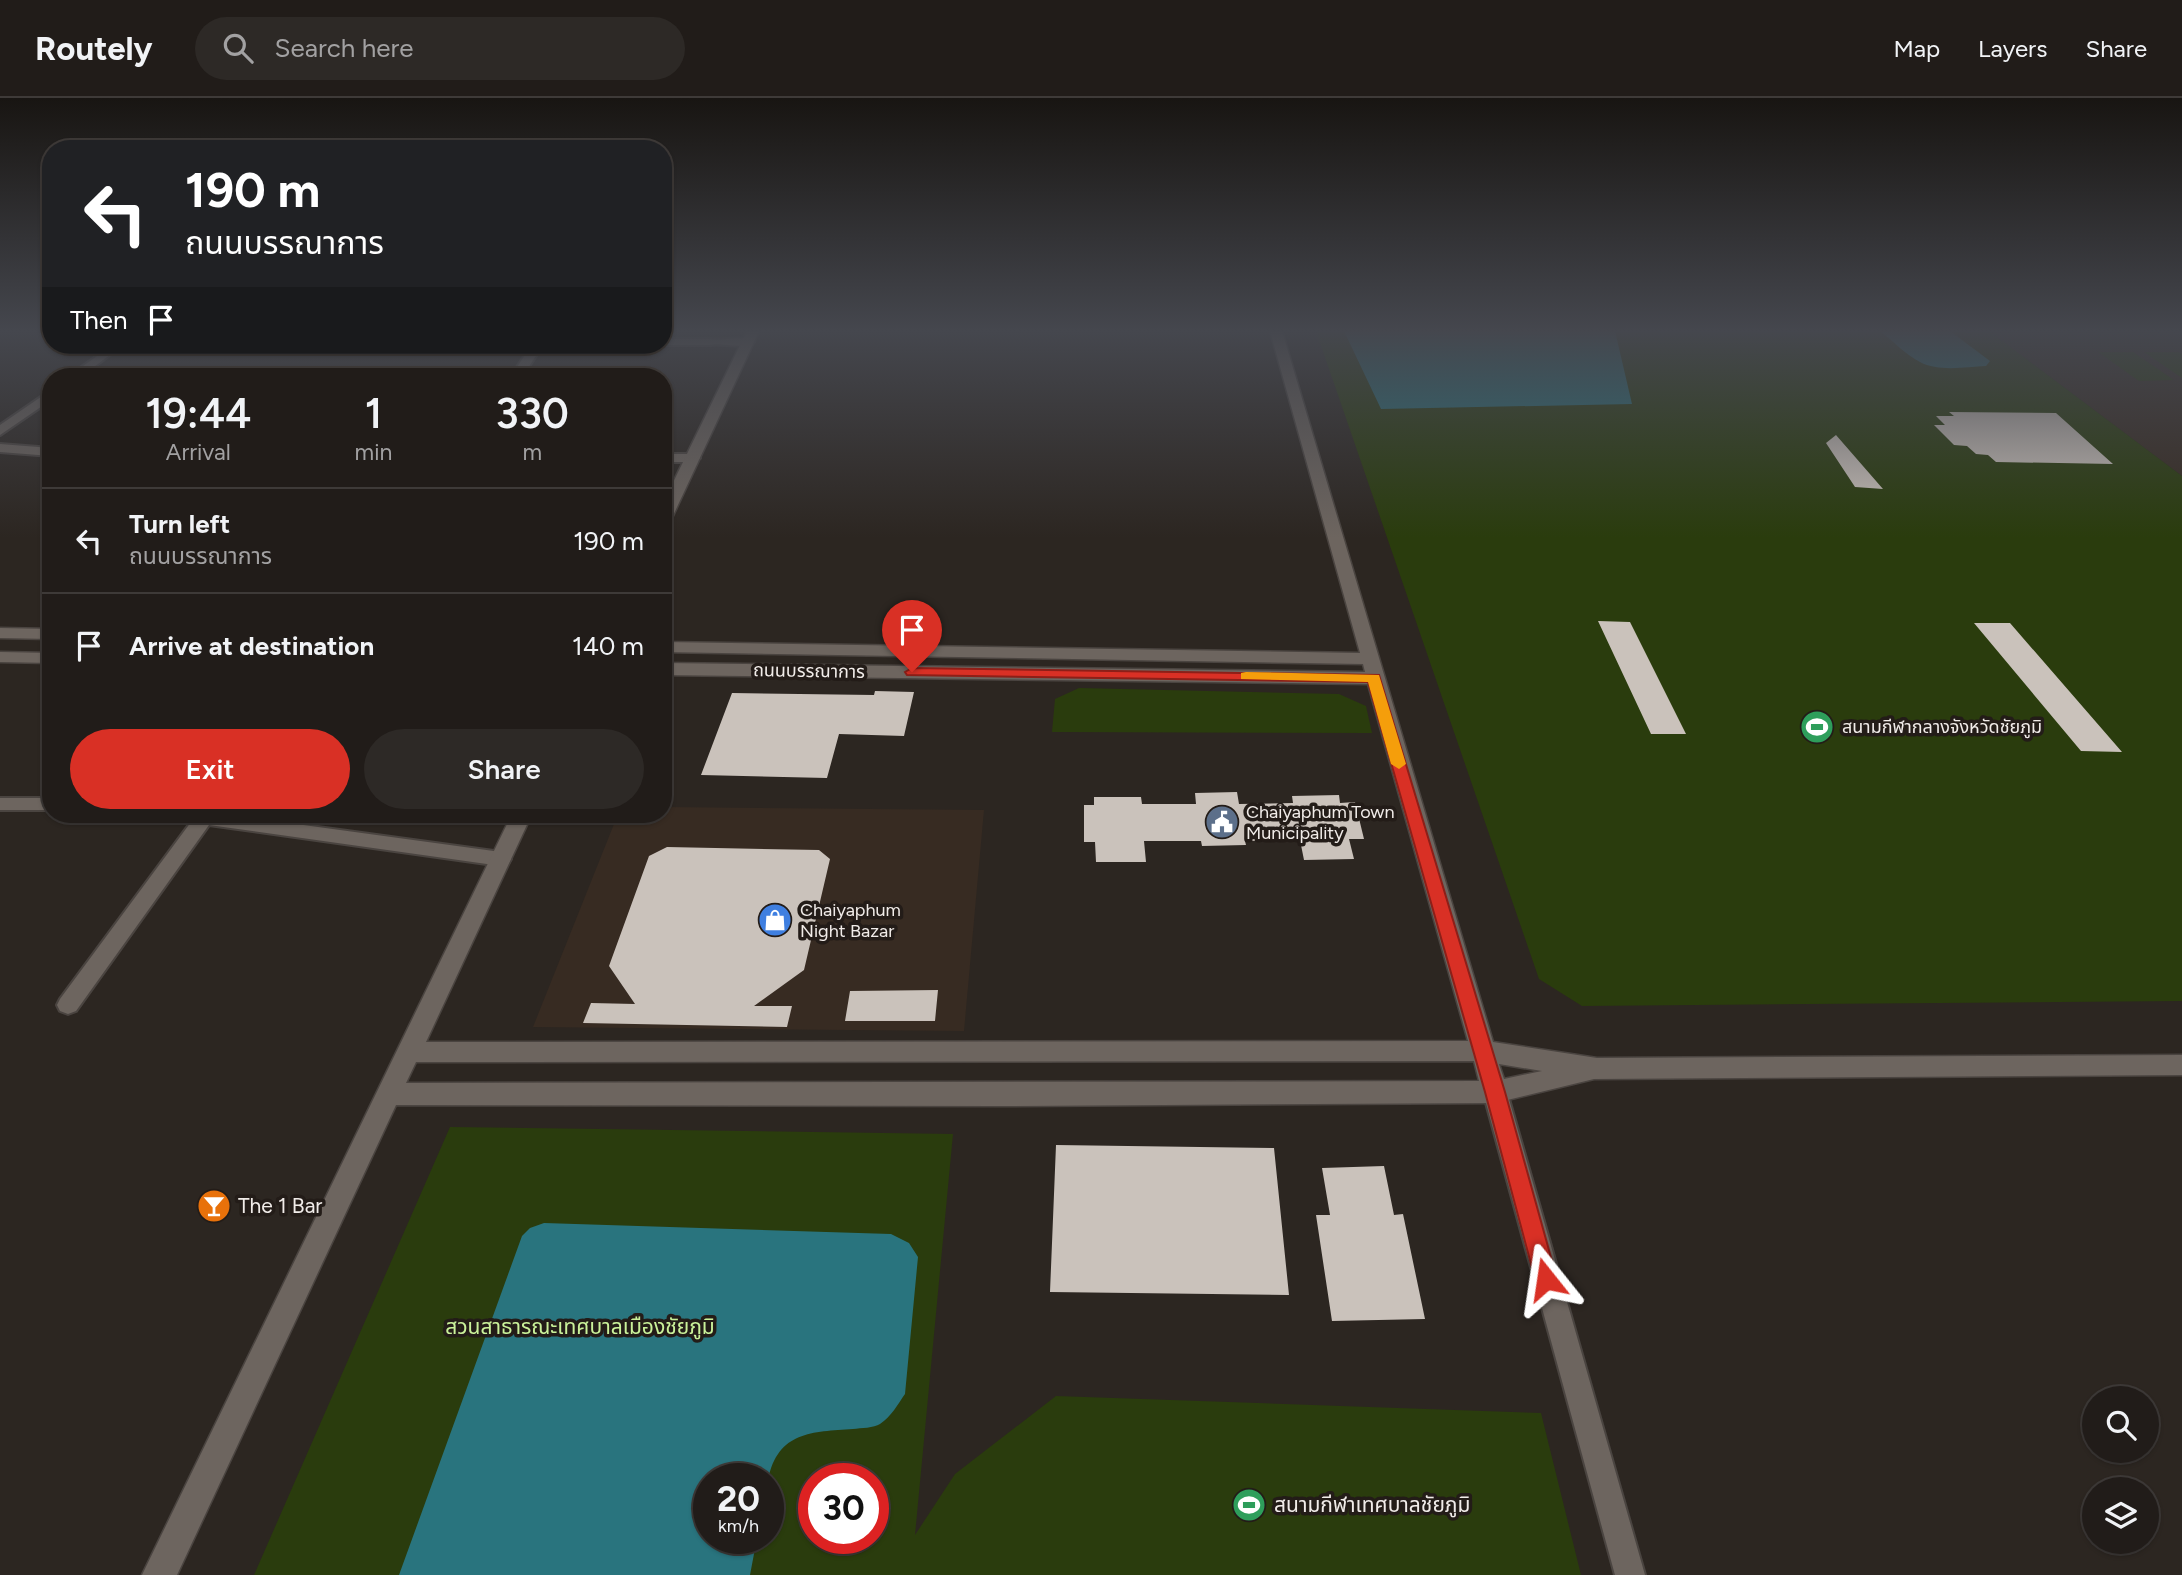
<!DOCTYPE html>
<html lang="en">
<head>
<meta charset="utf-8">
<style>
  body { margin:0; font-family:Figtree,"Noto Sans Thai",sans-serif; background:#2d2926; color:#f1f3f6; height:100vh; display:flex; flex-direction:column; font-size:26px; white-space:nowrap }
  * { box-sizing:border-box; margin:0 }
  p { font-size:23px; color:#a2a1a2 }
  .icon { flex:none; width:38px; height:38px; fill:none; stroke:currentColor; stroke-width:2; stroke-linecap:round; stroke-linejoin:round }
  .map { position:relative; flex:1; overflow:hidden }
  .panel { position:absolute; left:42px; top:270px; width:630px; height:455px; display:flex; flex-direction:column; background:#211c19; border-radius:28px; box-shadow:0 2px 5px #0004,0 0 0 2px #3e3a38 }
  .panel>* { flex:none }
  .hud { position:absolute; left:42px; top:42px; width:630px; height:214px; border-radius:28px; box-shadow:0 2px 5px #0004,0 0 0 2px #3e3a38; background:#202124; color:#fff; overflow:hidden }
  .buttons { position:absolute; left:2082px; top:1288px; display:grid; gap:14px }
  .buttons a { display:grid; place-items:center; width:77px; height:77px; border-radius:50%; background:#211c19; box-shadow:0 2px 5px #0004,0 0 0 2px #3e3a38; font-size:35px }
  .speed { position:absolute; left:693px; top:1365px; display:flex; gap:14px; font-size:35px; font-weight:700; text-align:center }
  .speed>* { display:grid; place-content:center; width:91px; height:91px; border-radius:50%; background:#211c19; box-shadow:0 2px 5px #0004,0 0 0 2px #3e3a38; line-height:1 }
  .speed small { font-size:18px; font-weight:400 }
  .speed .limit { border:10px solid #d22; background:#fff; color:#111 }
  .pin { position:absolute; display:grid; place-items:center; width:60px; height:60px; color:#fff; margin:-72px -30px; border-radius:50% 50% 50% 0; rotate:-45deg; box-shadow:0 0 7px #0007 }
  .pin .icon { rotate:45deg }
  .me { position:absolute; width:77px; margin:-38px; rotate:345deg; stroke-linejoin:round; filter:drop-shadow(0 0 5px #0008) }
  .turn { display:flex; align-items:center; gap:24px; height:147px; padding:0 28px; font-size:32px }
  .turn .icon { width:91px; height:91px; stroke-width:2.5 }
  .turn b { display:block; font-size:49px; line-height:60px }
  .then { display:flex; align-items:center; height:66px; padding:0 28px; background:#0003; gap:14px; font-size:26px }
  .eta { display:flex; justify-content:space-evenly; align-items:center; height:119px; text-align:center }
  .eta b { font-size:42px; font-weight:600; line-height:49px }
  .button { display:flex; gap:14px; margin-top:auto; padding:14px 28px }
  .button a { flex:1; height:80px; border-radius:42px; background:#d93025; color:#fff; font-size:28px; font-weight:600; line-height:80px; text-align:center }
  .button a+a { background:#2d2926; color:#f1f3f6 }
  ul { padding:0; list-style:none }
  li { display:flex; align-items:center; gap:21px; height:105px; padding:0 28px; border-top:2px solid #3e3a38 }
  li div { flex:1 }
  li b { display:block; font-size:26px }
  li em { font-style:normal }
  header { display:flex; align-items:center; gap:42px; box-sizing:border-box; height:98px; padding:0 35px; background:#211c19; border-bottom:2px solid #3e3a38 }
  header strong { font-size:33px }
  nav { display:flex; gap:38px; margin-inline-start:auto; font-size:24px }
  .search { width:490px; height:63px; background:#2d2926; display:flex; align-items:center; gap:18px; box-sizing:border-box; padding:0 24px; border-radius:38px; color:#a2a1a2; font-size:26px }
  .map>svg:first-child { display:block }
  .built { fill:#372b22 }
  .green { fill:#2a3c0d; fill-rule:evenodd }
  .water { fill:#29747e }
  .building { fill:#cac2bb }
  .lines { fill:none; stroke-linecap:round; stroke-linejoin:round }
  .street-casing { stroke:#4a4440; stroke-width:4 }
  .secondary-casing { stroke:#4a4440; stroke-width:3 }
  .street { fill:#6d655f; fill-rule:evenodd }
  .secondary { fill:#6d655f; fill-rule:evenodd }
  .route { fill:#d93025; stroke:#8d1f18; stroke-width:2 }
  .slow { fill:#f59e0b }
  .labels { text-anchor:middle; stroke-width:7; stroke-linejoin:round; paint-order:stroke }
  .street-label { font-size:18px; fill:#f1ece9; stroke:#231c18 }
  .poi-label { font-size:18px; fill:#f1ece9; stroke:#231c18; text-anchor:start }
  .near-poi-label { font-size:21px; fill:#f1ece9; stroke:#231c18; text-anchor:start }
  .near-park-label { font-size:21px; fill:#caf29a; stroke:#231c18 }
</style>
</head>
<body>
<header>
<strong>Routely</strong>
<div class="search"><svg class="icon" aria-label="search" viewBox="0 0 24 24"><circle cx="10" cy="10" r="6"/><path d="M15 15l6 6"/></svg>Search here</div>
<nav><a>Map</a><a>Layers</a><a>Share</a></nav>
</header>
<div class="map">
<svg width="2182" height="1477" viewBox="0 0 2182 1477">
  <rect width="100%" height="100%" fill="#2c2621"/>
  <path class="built" d="M1989 233H2182V378Z
    M663 709 984 712 964 933 533 929 618 716H663Z"/>
  <path class="green" d="M1316 233H1989L2182 378V903L1582 908 1539 881Z
    M2098 254H2133L2174 282 2139 283Z
    M2144 254H2178L2182 256V280Z
    M1079 590 1339 596 1366 608 1372 635 1052 634 1055 601Z
    M450 1029 953 1036 915 1437 955 1376 1056 1298 1541 1315 1581 1477H254ZM709 1381H768V1440H709ZM814 1381H873V1440H814Z"/>
  <path class="water" d="M1344 233H1615L1632 306 1381 311Z
    M1880 233H1950L1990 263 1986 268C1966 269 1938 274 1920 264 1906 257 1893 243 1880 233Z
    M544 1125 891 1136 909 1145 918 1159 905 1296C898 1306 891 1319 880 1326 874 1330 861 1330 853 1331 812 1334 778 1333 768 1382L709 1381V1440H757L750 1477H399L522 1138 530 1130Z"/>
  <path class="building" d="M1949 314 2056 315 2113 366 1996 364 1988 357 1976 356 1967 348 1954 347 1934 327H1945L1936 318H1954Z
    M1836 337 1883 391 1855 389 1826 345Z
    M1598 523 1630 524 1686 636H1651Z
    M1974 525H2010L2122 654 2081 653Z
    M875 593 914 594 904 638 839 636 827 680 701 677 732 595 874 597Z
    M1237 694 1239 706 1293 705 1292 698 1339 697 1340 705 1355 704 1364 741H1349L1354 761 1304 762 1300 742 1245 743 1246 747 1202 748 1201 743H1144L1146 764H1096L1095 744H1084V707H1094V699H1141L1142 706H1196L1195 695Z
    M667 749 819 752 830 761 804 872 754 908H792L787 929 583 925 591 905 635 906 609 868 649 758Z
    M938 892 935 923H845L850 893Z
    M1056 1047 1274 1050 1289 1197 1050 1194Z
    M1384 1068 1394 1117 1403 1116 1425 1221 1332 1223 1316 1117H1330L1322 1070Z"/>
  <g class="lines">
    <defs>
      <path id="street" d="M663 241H710C722 244 741 236 754 244 741 252 722 244 710 247H660H663Z
        M107 251 113 254 111 256 82 278H69Z
        M527 254 537 256 523 278H511Z
        M158 274H182L188 278H152Z
        M51 292V302L0 337V327Z
        M0 346 51 350V358L0 354Z
        M663 356H693L700 360 693 364H663Z
        M0 700H51V712H0Z
        M168 716H223L501 754 508 756 511 761 508 766 501 768 209 727 76 913 68 916 60 913 57 907 60 901 191 724 170 721Z
        M1495 984 1503 987 1507 994 1645 1477H1615L1483 994 1487 987Z"/>
      <path id="secondary" d="M747 233H759L671 422 663 427V405Z
        M1270 233H1282L1493 944 1597 960 2182 957V977L1594 981 1495 1005 998 1008 396 1007 177 1477H142L512 716H532L426 944 1468 943 1368 586 663 577V565L1365 574 1363 566 663 554V544L1360 555ZM1474 963 1479 983 406 985 416 964ZM1499 966 1542 973 1504 981Z
        M0 530 51 531V541L0 540Z
        M0 554 51 555V565L0 564Z"/>
    </defs>
    <use href="#street" class="street-casing"/>
    <use href="#secondary" class="secondary-casing"/>
    <use href="#street" class="street"/>
    <use href="#secondary" class="secondary"/>
  </g>
  <linearGradient id="sky" x2="0" y2="1"><stop stop-color="#181512"/><stop offset="0.53" stop-color="#45474e"/><stop offset="1" stop-color="#45474e" stop-opacity="0"/></linearGradient>
  <rect width="2182" height="440" fill="url(#sky)"/>
  <path class="route" d="M912 570 1379 577 1505 994 1557 1181 1554 1188 1546 1191 1539 1188 1535 1181 1485 994 1368 584 907 577 905 574Z"/>
  <path class="slow" d="M1246 574 1379 577 1406 666 1399 671 1391 666 1368 584 1241 581V575Z"/>
  <defs>
    <symbol id="stadium-disc" viewBox="-11 -11 22 22"><circle r="9.5" fill="#2e9e5b" stroke="#231c18"/><path d="M0-5a6.5 5 0 1 0 0 10a6.5 5 0 1 0 0-10ZM-3.5-1.8h7v3.6h-7Z" fill="#fff"/></symbol>
    <symbol id="civic-disc" viewBox="-11 -11 22 22"><circle r="9.5" fill="#5c6f8a" stroke="#231c18"/><path d="M-.6-6.5H3V-4.5H.6V-3L4-1V1h2V6H-6V1h2V-1L-.6-3ZM-1.2 2.5V6h2.4V2.5Z" fill="#fff"/></symbol>
    <symbol id="shop-disc" viewBox="-11 -11 22 22"><circle r="9.5" fill="#3f7fe0" stroke="#231c18"/><path d="M-5-2.5h2.3a2.7 3.5 0 0 1 5.4 0H5L5.5 6h-11ZM-1.5-2.5h3a1.5 2.3 0 0 0-3 0Z" fill="#fff"/></symbol>
    <symbol id="bar-disc" viewBox="-11 -11 22 22"><circle r="9.5" fill="#e8710a" stroke="#231c18"/><path d="M-6-5H6L.8 .8V4.5H3.5V6h-7V4.5H-.8V.8Z" fill="#fff"/></symbol>
  </defs>
  <g fill-rule="evenodd">
    <use href="#stadium-disc" x="1798" y="610" width="38" height="38"/>
    <use href="#civic-disc" x="1203" y="705" width="38" height="38"/>
    <use href="#shop-disc" x="756" y="803" width="38" height="38"/>
    <use href="#bar-disc" x="195" y="1089" width="38" height="38"/>
    <use href="#stadium-disc" x="1230" y="1388" width="38" height="38"/>
  </g>
  <g class="labels">
    <g class="street-label">
      <text transform="translate(809 573) rotate(1)" y="6">ถนนบรรณาการ</text>
    </g>
    <g class="poi-label">
      <text x="1842" y="635">สนามกีฬากลางจังหวัดชัยภูมิ</text>
      <text x="1246" y="720">Chaiyaphum Town<tspan x="1246" dy="21">Municipality</tspan></text>
      <text x="800" y="818">Chaiyaphum<tspan x="800" dy="21">Night Bazar</tspan></text>
    </g>
    <g class="near-poi-label">
      <text x="238" y="1115">The 1 Bar</text>
      <text x="1274" y="1414">สนามกีฬาเทศบาลชัยภูมิ</text>
    </g>
    <g class="near-park-label">
      <text x="580" y="1236">สวนสาธารณะเทศบาลเมืองชัยภูมิ</text>
    </g>
  </g>
</svg>
<div class="buttons">
<a><svg class="icon" aria-label="search" viewBox="0 0 24 24"><circle cx="10" cy="10" r="6"/><path d="M15 15l6 6"/></svg></a>
<a><svg class="icon" aria-label="layers" viewBox="0 0 24 24"><path d="M12 4l9 5-9 5-9-5zM3 14l9 5 9-5"/></svg></a>
</div>
<div class="speed"><div>20<small>km/h</small></div><div class="limit">30</div></div>
<div class="pin" style="left:912px;top:574px;background:#d93025"><svg class="icon" aria-label="arrive" viewBox="0 0 24 24"><path d="M6 21V4h12l-3 4 3 4H6"/></svg></div>
<svg class="me" style="left:1546px;top:1181px" viewBox="-20 -20 40 40"><path d="M0-17L14 15 0 8-14 15z" fill="#d93025" stroke="#fff" stroke-width="4"/></svg>
<div class="hud">
<div class="turn"><svg class="icon" aria-label="left" viewBox="0 0 24 24"><path d="M17 20v-9H6M10 6l-5 5 5 5"/></svg><div><b>190 m</b>ถนนบรรณาการ</div></div>
<div class="then">Then<svg class="icon" aria-label="arrive" viewBox="0 0 24 24"><path d="M6 21V4h12l-3 4 3 4H6"/></svg></div>
</div>
<section class="panel">
<div class="eta">
<div><b>19:44</b><p>Arrival</p></div>
<div><b>1</b><p>min</p></div>
<div><b>330</b><p>m</p></div>
</div>
<ul>
<li><svg class="icon" aria-label="left" viewBox="0 0 24 24"><path d="M17 20v-9H6M10 6l-5 5 5 5"/></svg><div><b>Turn left</b><p>ถนนบรรณาการ</p></div><em>190 m</em></li>
<li><svg class="icon" aria-label="arrive" viewBox="0 0 24 24"><path d="M6 21V4h12l-3 4 3 4H6"/></svg><div><b>Arrive at destination</b></div><em>140 m</em></li>
</ul>
<div class="button"><a>Exit</a><a>Share</a></div>
</section>
</div>
</body>
</html>
